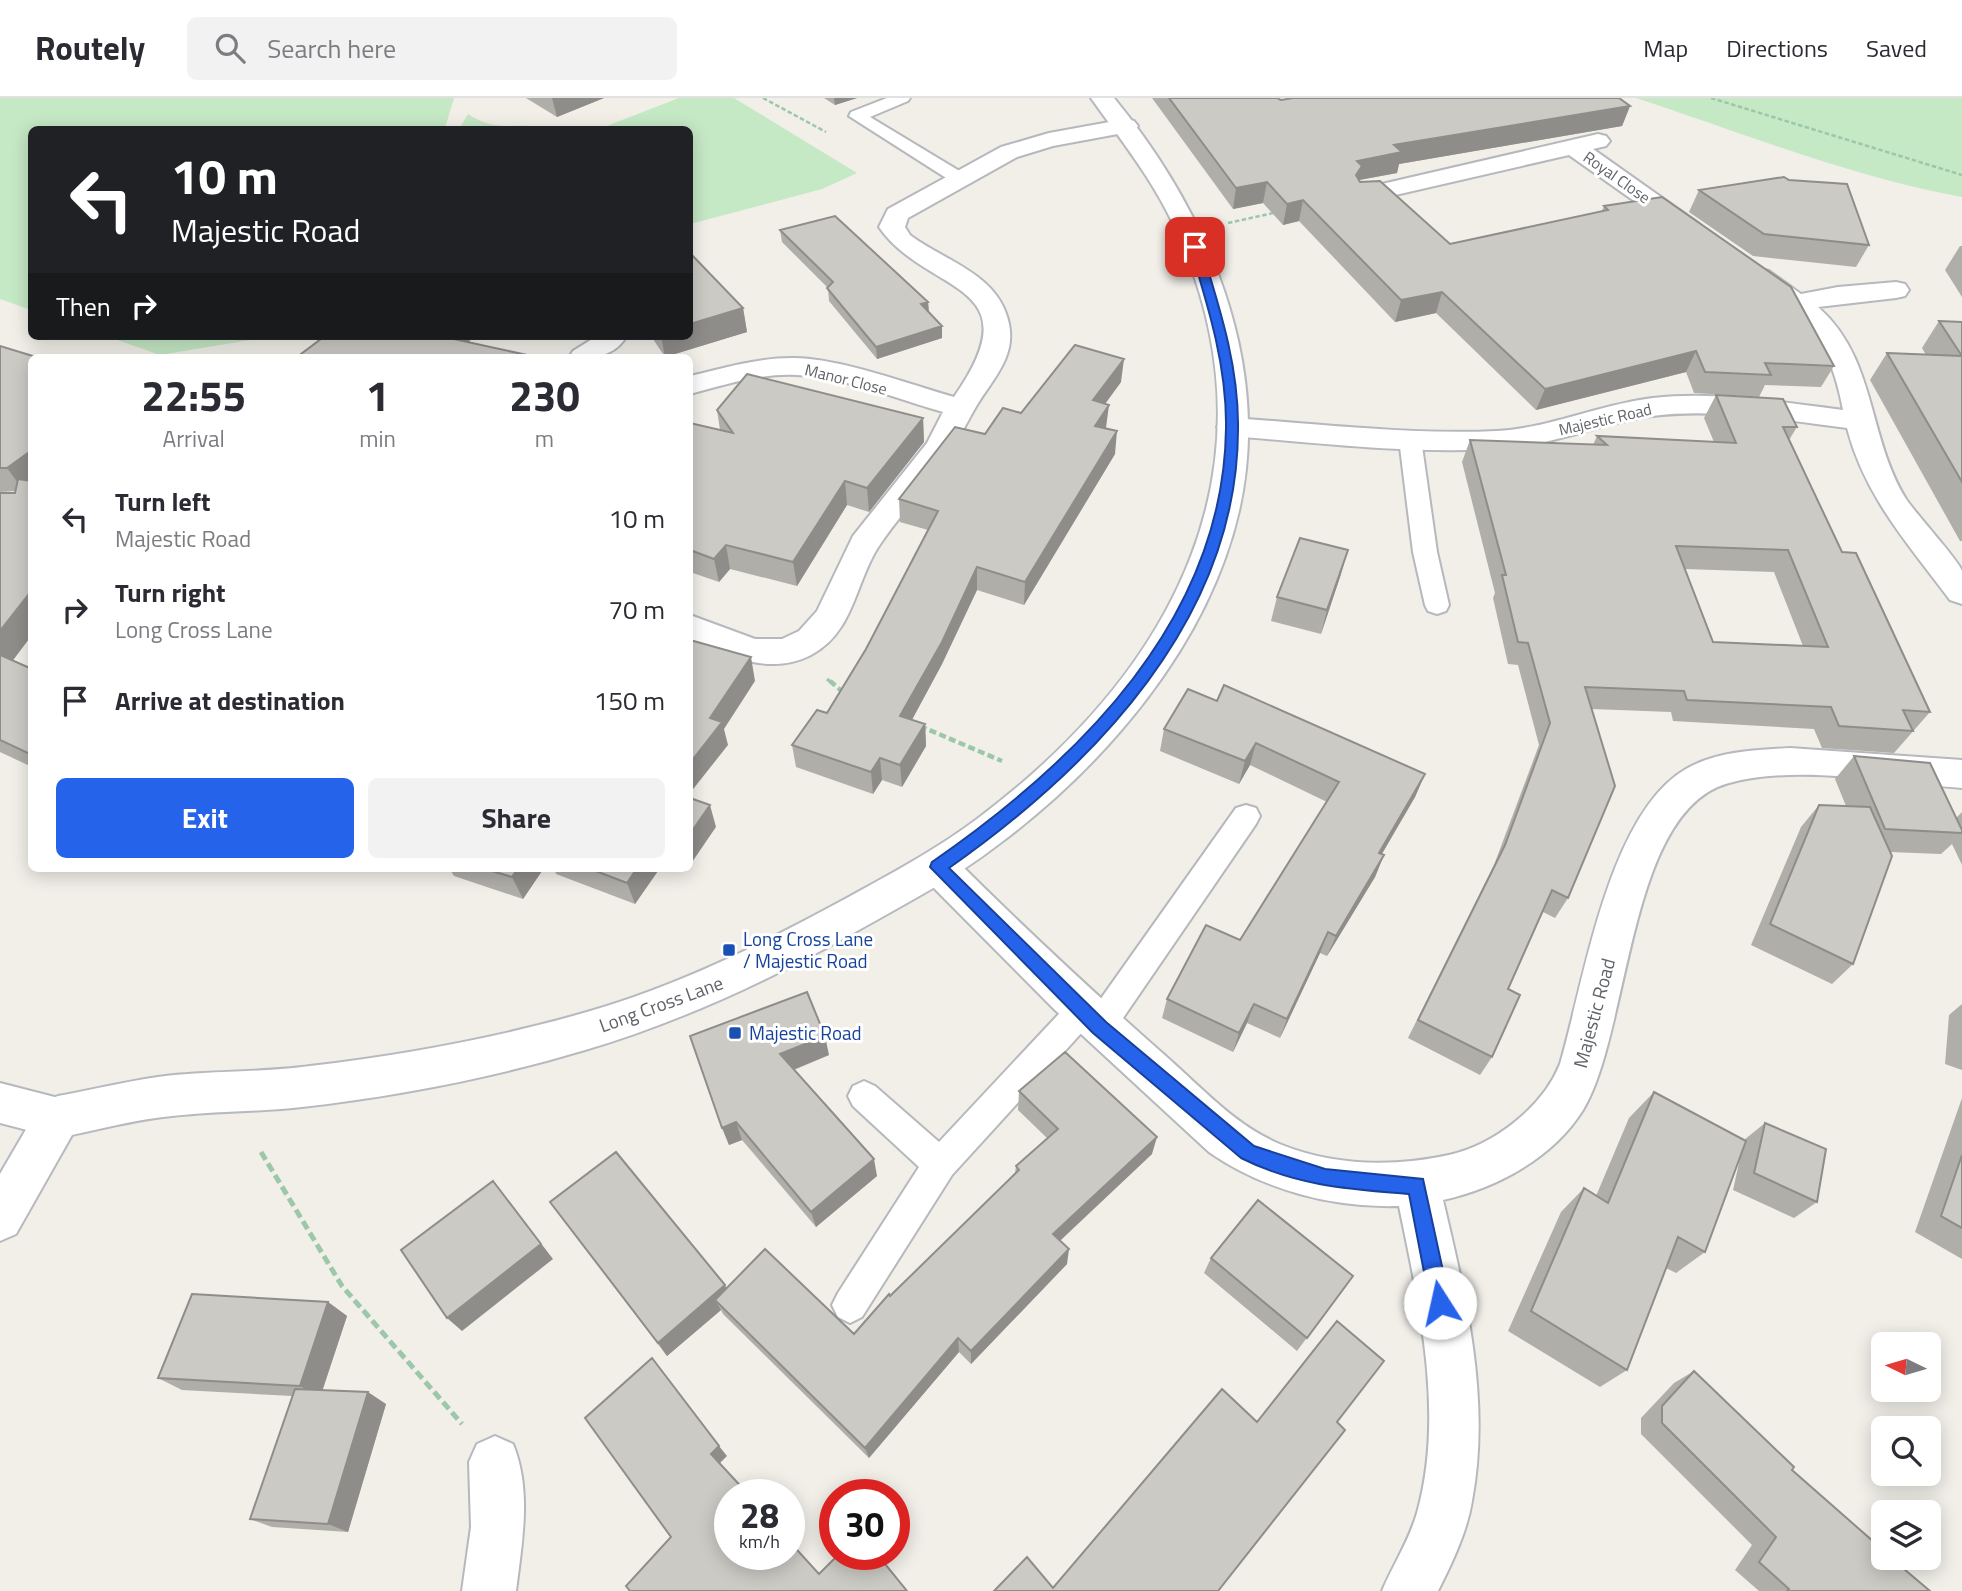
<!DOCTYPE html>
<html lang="en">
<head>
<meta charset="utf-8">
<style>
  body { margin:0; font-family:"Titillium Web",sans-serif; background:#f2f2f3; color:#2b2b33; height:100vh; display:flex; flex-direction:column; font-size:26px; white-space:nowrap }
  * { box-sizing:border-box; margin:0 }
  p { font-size:23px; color:#7c7c81 }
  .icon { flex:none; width:38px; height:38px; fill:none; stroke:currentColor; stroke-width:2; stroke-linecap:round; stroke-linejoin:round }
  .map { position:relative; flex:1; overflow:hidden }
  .drawer { position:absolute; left:28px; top:256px; width:665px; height:518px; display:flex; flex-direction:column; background:#fff; border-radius:10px; box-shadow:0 4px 18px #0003 }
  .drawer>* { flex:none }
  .guide { position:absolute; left:28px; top:28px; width:665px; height:214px; border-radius:10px; box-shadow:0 4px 18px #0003; background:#202124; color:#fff; overflow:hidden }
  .needle { width:46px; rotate:275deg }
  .tools { position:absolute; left:1871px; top:1234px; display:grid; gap:14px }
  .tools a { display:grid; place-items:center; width:70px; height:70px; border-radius:10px; background:#fff; box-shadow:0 4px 18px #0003; font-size:35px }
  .speed { position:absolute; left:714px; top:1381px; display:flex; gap:14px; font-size:35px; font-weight:700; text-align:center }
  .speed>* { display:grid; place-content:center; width:91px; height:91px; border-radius:50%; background:#fff; box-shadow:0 4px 18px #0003; line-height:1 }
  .speed small { font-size:18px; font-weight:400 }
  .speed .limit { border:10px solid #d22; background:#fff; color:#111 }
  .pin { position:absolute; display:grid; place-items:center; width:60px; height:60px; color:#fff; margin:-30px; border-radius:14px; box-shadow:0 4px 10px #0006 }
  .me { position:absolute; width:77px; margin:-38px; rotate:350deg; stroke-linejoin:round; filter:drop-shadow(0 0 5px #0008) }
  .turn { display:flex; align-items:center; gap:24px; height:147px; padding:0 28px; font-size:32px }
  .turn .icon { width:91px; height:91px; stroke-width:2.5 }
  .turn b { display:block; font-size:49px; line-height:60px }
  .then { display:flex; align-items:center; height:66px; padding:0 28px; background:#0003; gap:14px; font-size:26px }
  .eta { display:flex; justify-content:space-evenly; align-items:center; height:119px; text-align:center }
  .eta b { font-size:42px; font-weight:700; line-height:49px }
  .cta { display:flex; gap:14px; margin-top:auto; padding:14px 28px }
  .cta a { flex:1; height:80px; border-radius:10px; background:#2563eb; color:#fff; font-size:28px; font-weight:700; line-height:80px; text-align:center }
  .cta a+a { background:#f2f2f3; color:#2b2b33 }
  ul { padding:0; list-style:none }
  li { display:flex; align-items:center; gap:21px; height:91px; padding:0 28px }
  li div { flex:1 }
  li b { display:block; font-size:26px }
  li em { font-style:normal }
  header { display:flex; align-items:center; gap:42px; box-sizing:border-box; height:98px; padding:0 35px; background:#fff; border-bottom:2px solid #e1e1e2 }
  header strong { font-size:33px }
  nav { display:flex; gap:38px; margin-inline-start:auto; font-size:24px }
  .search { width:490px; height:63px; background:#f2f2f3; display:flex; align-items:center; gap:18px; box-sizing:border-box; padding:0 24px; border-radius:10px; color:#7c7c81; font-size:26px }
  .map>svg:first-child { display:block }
  .green { fill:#c5e8c5 }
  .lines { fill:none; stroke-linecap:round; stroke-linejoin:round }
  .lane-casing { stroke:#b5b8bc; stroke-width:4 }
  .street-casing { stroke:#b5b8bc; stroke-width:4 }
  .secondary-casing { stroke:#b6babf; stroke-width:4 }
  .path-far3 { stroke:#9cc7a9; stroke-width:2.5; stroke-dasharray:4.5 2.5; stroke-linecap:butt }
  .path-far2 { stroke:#9cc7a9; stroke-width:3.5; stroke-dasharray:6 2.5; stroke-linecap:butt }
  .path-far1 { stroke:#9cc7a9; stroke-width:4.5; stroke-dasharray:7 3.5; stroke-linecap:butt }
  .path { stroke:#9cc7a9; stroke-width:5; stroke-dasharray:9 4.5; stroke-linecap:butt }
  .lane { fill:#fff; fill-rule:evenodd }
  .street { fill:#fff; fill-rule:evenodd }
  .secondary { fill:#fff; fill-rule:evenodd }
  .wall { fill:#afaea9; fill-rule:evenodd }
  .shaded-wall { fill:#8f8d8a }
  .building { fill:#cccac5; stroke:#8f8d8a; stroke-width:2; fill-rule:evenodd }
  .route { fill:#2563eb; stroke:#184099; stroke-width:2 }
  .transit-dot { fill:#1a4fb4; stroke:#fff; stroke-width:2.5 }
  .labels { text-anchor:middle; stroke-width:6; stroke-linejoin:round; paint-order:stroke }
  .far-street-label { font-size:16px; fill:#5f6368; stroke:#fff }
  .transit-label { font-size:19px; fill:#164399; stroke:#fff; text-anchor:start }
  .street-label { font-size:19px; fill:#5f6368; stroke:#fff }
</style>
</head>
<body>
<header>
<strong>Routely</strong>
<div class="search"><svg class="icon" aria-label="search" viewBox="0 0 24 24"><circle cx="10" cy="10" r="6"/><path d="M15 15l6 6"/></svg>Search here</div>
<nav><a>Map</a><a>Directions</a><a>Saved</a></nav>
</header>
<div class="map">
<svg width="1962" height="1493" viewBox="0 0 1962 1493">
  <rect width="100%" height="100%" fill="#f1efe8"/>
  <path class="green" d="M0 0H454L445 30 459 31 468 16C499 37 521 22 554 31L32 32 31 212 0 201Z
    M679 0H734L857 75 822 91 690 126V32L599 31Z
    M1636 0H1962V99C1855 80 1740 34 1636 0Z
    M106 238H274L160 257Z"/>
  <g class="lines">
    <defs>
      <path id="lane" d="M887 0H910L908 3 870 19 966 77 969 81 966 85H954L849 18 851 14Z
        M1410 334 1418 336 1421 341 1437 454 1449 507 1446 513 1437 516 1428 513 1425 507 1413 454 1399 341 1402 336Z
        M1246 707 1256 710 1260 718 1256 726 1110 939 1099 943 1088 939 1085 931 952 1077 862 1219 850 1225 838 1219 832 1207 838 1195 919 1069 853 1008 848 998 853 988 864 983 875 988 939 1044 1071 903 1082 899 1093 903 1095 909 1236 710Z"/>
      <path id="street" d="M1126 21 1134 23 1138 28 1134 33 1053 48 1017 59 908 120 905 129 910 137C946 164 999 176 1009 226 1016 259 992 282 977 307 965 327 956 348 942 367 922 395 896 421 877 451 855 487 853 535 811 557 770 578 728 558 690 542V517L755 541H782L799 533 817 513 853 438 927 345 943 314C900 302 841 278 796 277 761 275 724 287 690 296V278C724 270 760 259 796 260 841 261 909 286 954 299 1036 182 927 198 879 129L888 111 1001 49 1049 35Z
        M1598 36 1606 38 1610 43 1606 48 1593 51 1699 126 1703 131 1699 136 1690 139 1681 136 1569 57 1365 104 1356 102 1353 97 1356 92Z
        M1760 171 1769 173 1801 196 1838 189 1896 184 1905 186 1909 192 1905 198 1896 200 1818 209C1877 261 1867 338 1906 401 1916 416 1960 464 1962 473 1962 483 1962 495 1962 506L1950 502C1909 447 1865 399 1847 330 1783 322 1717 310 1652 318 1599 325 1550 349 1497 351 1408 356 1320 345 1232 338L1222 335 1217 329 1222 323 1232 320C1320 326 1409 337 1497 333 1551 330 1600 306 1653 300 1716 293 1780 304 1843 312 1834 263 1821 237 1781 206 1770 198 1755 191 1747 179L1751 173Z
        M597 238H621L624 242C610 261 590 259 569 259L573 253Z
        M1790 650 1962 662V690C1892 685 1797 666 1729 685 1627 712 1631 932 1583 1012 1553 1060 1497 1090 1443 1102 1466 1200 1491 1302 1472 1403 1467 1434 1452 1465 1438 1493H1382C1393 1467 1409 1443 1417 1415 1445 1316 1419 1206 1399 1108 1332 1110 1264 1092 1209 1054L1054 911 924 780 919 769 924 758 938 753 952 758C1022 828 1094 895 1169 961 1204 992 1237 1029 1282 1047 1335 1068 1394 1069 1449 1057 1494 1047 1543 1009 1560 966 1584 885 1608 716 1686 671 1717 653 1756 652 1790 650Z
        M0 985 74 1004 80 1019 74 1034 58 1040 0 1025Z
        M495 1338 513 1346C532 1392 522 1445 516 1493H462L471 1429 469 1364 477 1346Z"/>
      <path id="secondary" d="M1091 0H1114C1207 113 1273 264 1239 413 1208 547 1107 665 999 746 955 780 905 806 857 833 770 882 680 924 585 952 492 980 397 998 302 1009 259 1014 216 1013 172 1018 138 1021 105 1030 72 1037L16 1136 0 1143V1076L42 1004 58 998C97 991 135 981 174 977 220 973 265 974 310 968 404 957 497 940 587 914 678 888 762 846 845 801 890 776 936 752 977 721 1173 574 1284 369 1175 130 1153 82 1121 42 1091 0Z"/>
    </defs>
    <use href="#lane" class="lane-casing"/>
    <use href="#street" class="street-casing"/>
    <use href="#secondary" class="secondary-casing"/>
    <path class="path-far3" d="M763 0 826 34
      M1711 0 1962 77
      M1228 125 1278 114"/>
    <path class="path-far2" d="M827 581 832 585"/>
    <path class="path-far1" d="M830 583 844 595
      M920 628 1002 663"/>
    <path class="path" d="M261 1054 342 1188 462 1326"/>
    <use href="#lane" class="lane"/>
    <use href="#street" class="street"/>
    <use href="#secondary" class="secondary"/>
  </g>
  <path class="wall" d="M526 0H604L557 19Z
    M824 0H857L835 7Z
    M1152 0H1277L1281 2 1630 8 1622 28 1399 66 1397 75 1359 82 1450 146 1602 113 1604 108 1834 268 1821 289 1765 287 1759 299 1694 295 1686 274 1536 312 1436 215 1395 224 1299 123 1283 127 1263 105 1233 111Z
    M1699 92 1869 147 1856 169 1753 158 1689 114Z
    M780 132 928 204 929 214 942 240 877 261 829 203 828 190 782 144Z
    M1960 148H1962V199L1945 172Z
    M743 210 747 234 665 259 651 238H690Z
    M1939 223 1962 224V443H1960L1870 282 1887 255 1926 257 1922 250Z
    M0 248 36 259 12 563 32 571V669L0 654V395H15L16 393 0 394Z
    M1121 284 1105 306 1106 330 1115 356 1024 507 977 492 942 566 912 622 925 626 926 648 902 689 882 682 873 696 796 669 792 647 827 615 866 551 928 432 900 424 899 401 985 336 1021 315Z
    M1716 297 1797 329 1789 342 1842 454 1930 614 1894 655 1822 650 1814 631 1673 623 1671 614 1592 611 1568 800 1555 820 1543 814 1508 891 1492 959 1480 977 1408 940 1494 767 1539 647 1518 567 1508 566 1493 500 1495 495 1462 364 1470 342 1593 347 1597 338 1714 344 1704 320ZM1685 471 1774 474 1803 548 1713 544Z
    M717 312 923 320 924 344 869 414 847 407 797 488 730 471 719 484 690 474V325L720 332Z
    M1341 476 1321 536 1271 523 1277 499Z
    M1217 603 1425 676 1415 699 1382 756 1384 757 1375 779 1327 858 1320 855 1280 940 1247 925 1233 954 1162 920 1167 901 1240 842 1327 704 1250 667 1239 686 1160 653 1164 631Z
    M1854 658 1956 720 1962 714V767L1952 746 1941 756 1890 754 1853 866 1832 886 1751 847 1801 729 1819 707 1846 708 1835 681Z
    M449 770H544L523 801 454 778Z
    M554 770H660L635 806 556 776Z
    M673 770H688L685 774Z
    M1962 906V972L1945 966 1949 917Z
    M690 938 829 957 794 972 877 1078 816 1129 742 1042 729 1047Z
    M1019 993 1152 1056 1060 1143 1067 1166 971 1266 959 1254 869 1360 723 1216 721 1212 667 1258 562 1120 727 1190 854 1236 890 1198 1015 1075 1016 1068 1047 1040 1018 1012Z
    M1654 994 1744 1042 1765 1025 1817 1104 1794 1120 1733 1092 1741 1056 1705 1154 1676 1175 1666 1170 1627 1272 1600 1289 1508 1233 1561 1114 1584 1090 1596 1098 1629 1020Z
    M1962 1000V1161L1915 1134Z
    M1211 1160 1353 1178 1297 1253 1204 1175Z
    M328 1204 347 1218 322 1292 386 1306 348 1434 272 1429 250 1421 292 1298 182 1292 158 1280Z
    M1694 1273 1792 1372 1930 1493H1759L1735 1472 1752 1447 1641 1336V1320L1674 1285Z"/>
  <path class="shaded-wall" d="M552 0H604L557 19Z
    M834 0H857L835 7Z
    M1630 8 1622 28 1399 66 1397 75 1359 82 1351 98 1357 63 1394 47Z
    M1267 84 1263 105 1233 111 1236 90Z
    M1303 102 1299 123 1283 127 1287 106Z
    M1442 194 1436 215 1395 224 1401 202Z
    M928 204 929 216 921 206Z
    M743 210 747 234 665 259 661 238H690V226Z
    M942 228V240L877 261 876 249Z
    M429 238H468L471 246Z
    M1696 253 1686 274 1536 312 1545 291Z
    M1124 261 1121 284 1091 325 1093 302Z
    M1109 307 1106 330 1093 351 1095 328Z
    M923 320 924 344 869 414 867 390Z
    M1117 333 1115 356 1024 507 1025 484Z
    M32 352V387L24 393 7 370Z
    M845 383 847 407 797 488 793 464Z
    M726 447 730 471 719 484 714 461Z
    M1348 452 1341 476 1321 536 1327 512Z
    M977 469V492L942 566 902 640 900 618Z
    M32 492V537L5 573 0 568V533Z
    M751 559 755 583 724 631 728 647 690 695V665L710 620Z
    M925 626 926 648 902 689 900 667Z
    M1256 645 1250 667 1239 686 1245 663Z
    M880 660 882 682 873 696 871 674Z
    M1425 676 1415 699 1370 776 1379 755Z
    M710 707 716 729 690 767V736Z
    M1384 757 1375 779 1327 858 1336 838Z
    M518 770H544L523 801 512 779Z
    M637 770H660L635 806 627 785Z
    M1328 834 1320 855 1280 940 1287 921Z
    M1254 906 1247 925 1233 954 1239 935Z
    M825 938 829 957 785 975 780 956Z
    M736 1024 742 1042 729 1047 722 1030Z
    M1157 1039 1152 1056 1051 1151 1053 1136Z
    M874 1061 877 1078 816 1129 811 1114Z
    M493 1083 553 1161 462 1233 447 1220Z
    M1069 1151 1067 1166 971 1266V1253Z
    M725 1187 732 1201 715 1202 721 1212 667 1258 658 1245Z
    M328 1204 347 1218 320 1300 300 1288Z
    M958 1240 959 1254 869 1360 865 1350Z
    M368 1294 386 1306 348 1434 328 1426Z
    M719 1348 727 1358 719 1366 711 1356Z"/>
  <path class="building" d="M1169 0H1277L1281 2 1293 0H1619L1630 8 1394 47 1402 54 1357 63 1362 68 1356 77 1360 84 1380 83 1450 146 1608 112 1604 108 1662 99 1791 189 1834 268 1765 265 1771 277 1705 274 1696 253 1545 291 1442 194 1401 202 1303 102 1287 106 1267 84 1236 90Z
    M1784 79 1789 82 1847 86 1869 147 1764 136 1699 92Z
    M835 118 928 204 921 206 942 228 876 249 827 190 833 184 780 132Z
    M690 155 743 210 690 226Z
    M1939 223 1962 224V258Z
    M325 238H440L536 259H297Z
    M1075 247 1124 261 1093 302 1109 307 1095 328 1117 333 1025 484 977 469 942 544 900 618 925 626 900 667 880 660 871 674 792 647 817 612 827 615 866 551 938 413 899 401 955 329 985 336 1003 310 1021 315Z
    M0 248 36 259H32V352L7 370H0Z
    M1887 255 1962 258V384Z
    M747 276 923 320 867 390 845 383 793 464 726 447 714 461 690 452V325L733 335 717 312Z
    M1716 297 1783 301 1797 329H1783L1842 454 1856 455 1930 614 1903 612 1913 633 1839 628 1831 609 1687 602 1684 593 1585 589 1615 688 1568 800 1552 792 1508 891 1520 897 1492 959 1418 922 1505 747 1550 625 1528 545 1518 544 1502 477H1506L1470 342 1607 347 1597 338 1736 345ZM1676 448 1788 452 1828 549 1713 544Z
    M18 381 32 383V492L0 533V395H15Z
    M1300 440 1348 452 1327 512 1277 499Z
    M690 542 751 559 710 620 722 624 690 665Z
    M0 557 32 571V657L0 642Z
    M1224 587 1425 676 1379 755 1384 757 1336 838 1328 834 1287 921 1254 906 1239 935 1167 901 1206 827 1240 842 1339 684 1256 645 1245 663 1164 631 1188 591 1217 603Z
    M1854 658 1930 665 1962 732V735L1885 731Z
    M690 700 710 707 690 736Z
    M1819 707 1870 709 1892 758 1853 866 1770 826Z
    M482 770H518L512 779Z
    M588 770H637L627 785Z
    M807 894 825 938 780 956 874 1061 811 1114 736 1024 722 1030 690 938Z
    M1065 954 1157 1039 1053 1136 1069 1151 971 1253 958 1240 865 1350 715 1202 765 1151 854 1236 889 1196 890 1198 1019 1072 1016 1068 1058 1031 1019 993Z
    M1654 994 1746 1043 1705 1154 1678 1139 1627 1272 1531 1213 1584 1090 1608 1105Z
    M1765 1025 1826 1051 1817 1104 1754 1075Z
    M616 1054 725 1187 658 1245 550 1104Z
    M1962 1057V1130L1941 1118Z
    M493 1083 541 1146 447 1220 401 1152Z
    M1258 1102 1353 1178 1307 1240 1211 1160Z
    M192 1196 328 1204 300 1288 158 1280Z
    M1337 1223 1384 1263 1337 1324 1345 1332 1218 1493H994L1027 1459 1053 1490 1222 1291 1257 1324Z
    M652 1260 719 1348 711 1356 748 1396H730V1456H789V1443L819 1476 839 1456H877L907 1493H630L626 1488 671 1439 585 1320Z
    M1694 1273 1794 1369 1792 1372 1883 1452V1460H1891L1930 1493H1787L1789 1491 1759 1464 1776 1439 1662 1325V1308Z
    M295 1291 368 1294 328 1426 250 1421Z"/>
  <path class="route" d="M1195 146 1201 149C1219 208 1239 268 1238 331 1238 520 1094 668 949 770L1106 924 1254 1048 1325 1071 1423 1081 1450 1205 1447 1212 1440 1215 1433 1212 1430 1205 1409 1096C1348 1091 1297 1088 1241 1060L1093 935 930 769 932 764C1078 663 1224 521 1226 330 1227 268 1208 208 1190 149Z"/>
  <g class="transit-dot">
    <rect x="722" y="845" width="14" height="14" rx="3.5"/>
    <rect x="728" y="928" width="14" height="14" rx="3.5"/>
  </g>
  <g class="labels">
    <g class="far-street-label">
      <text transform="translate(1617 79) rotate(35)" y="6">Royal Close</text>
      <text transform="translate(846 281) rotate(14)" y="6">Manor Close</text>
      <text transform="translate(1605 321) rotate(-13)" y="6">Majestic Road</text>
    </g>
    <g class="transit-label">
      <text x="743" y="848">Long Cross Lane<tspan x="743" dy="22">/ Majestic Road</tspan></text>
      <text x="749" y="942">Majestic Road</text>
    </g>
    <g class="street-label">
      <text transform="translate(661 906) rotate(-20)" y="7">Long Cross Lane</text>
      <text transform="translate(1594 915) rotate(-75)" y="7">Majestic Road</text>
    </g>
  </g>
</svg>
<div class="tools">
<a><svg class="needle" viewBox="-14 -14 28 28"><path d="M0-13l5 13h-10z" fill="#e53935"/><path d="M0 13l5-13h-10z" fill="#7c7c81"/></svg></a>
<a><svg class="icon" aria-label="search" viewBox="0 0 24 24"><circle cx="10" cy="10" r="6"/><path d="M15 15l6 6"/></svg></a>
<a><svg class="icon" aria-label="layers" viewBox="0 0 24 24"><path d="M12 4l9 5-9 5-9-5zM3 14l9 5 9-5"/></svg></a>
</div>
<div class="speed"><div>28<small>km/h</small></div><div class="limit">30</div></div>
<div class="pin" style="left:1195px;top:149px;background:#d93025"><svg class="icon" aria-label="arrive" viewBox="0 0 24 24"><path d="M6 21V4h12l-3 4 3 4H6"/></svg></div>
<svg class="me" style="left:1440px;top:1205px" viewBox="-20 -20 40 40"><circle r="19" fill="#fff"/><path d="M0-13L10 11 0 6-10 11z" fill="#2563eb"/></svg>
<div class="guide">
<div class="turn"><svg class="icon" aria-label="left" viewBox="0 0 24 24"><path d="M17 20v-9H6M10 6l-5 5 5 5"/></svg><div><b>10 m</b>Majestic Road</div></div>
<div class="then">Then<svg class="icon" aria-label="right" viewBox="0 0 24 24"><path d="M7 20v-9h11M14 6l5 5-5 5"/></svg></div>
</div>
<section class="drawer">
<div class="eta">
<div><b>22:55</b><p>Arrival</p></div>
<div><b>1</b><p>min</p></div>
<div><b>230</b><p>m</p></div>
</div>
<ul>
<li><svg class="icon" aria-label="left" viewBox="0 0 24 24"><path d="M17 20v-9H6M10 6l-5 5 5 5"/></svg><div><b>Turn left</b><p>Majestic Road</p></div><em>10 m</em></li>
<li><svg class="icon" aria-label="right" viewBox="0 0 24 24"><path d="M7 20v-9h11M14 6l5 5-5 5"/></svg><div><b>Turn right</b><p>Long Cross Lane</p></div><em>70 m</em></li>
<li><svg class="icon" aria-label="arrive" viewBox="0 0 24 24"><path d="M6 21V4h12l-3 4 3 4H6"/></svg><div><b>Arrive at destination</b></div><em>150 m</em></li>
</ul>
<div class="cta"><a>Exit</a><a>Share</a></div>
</section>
</div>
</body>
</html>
